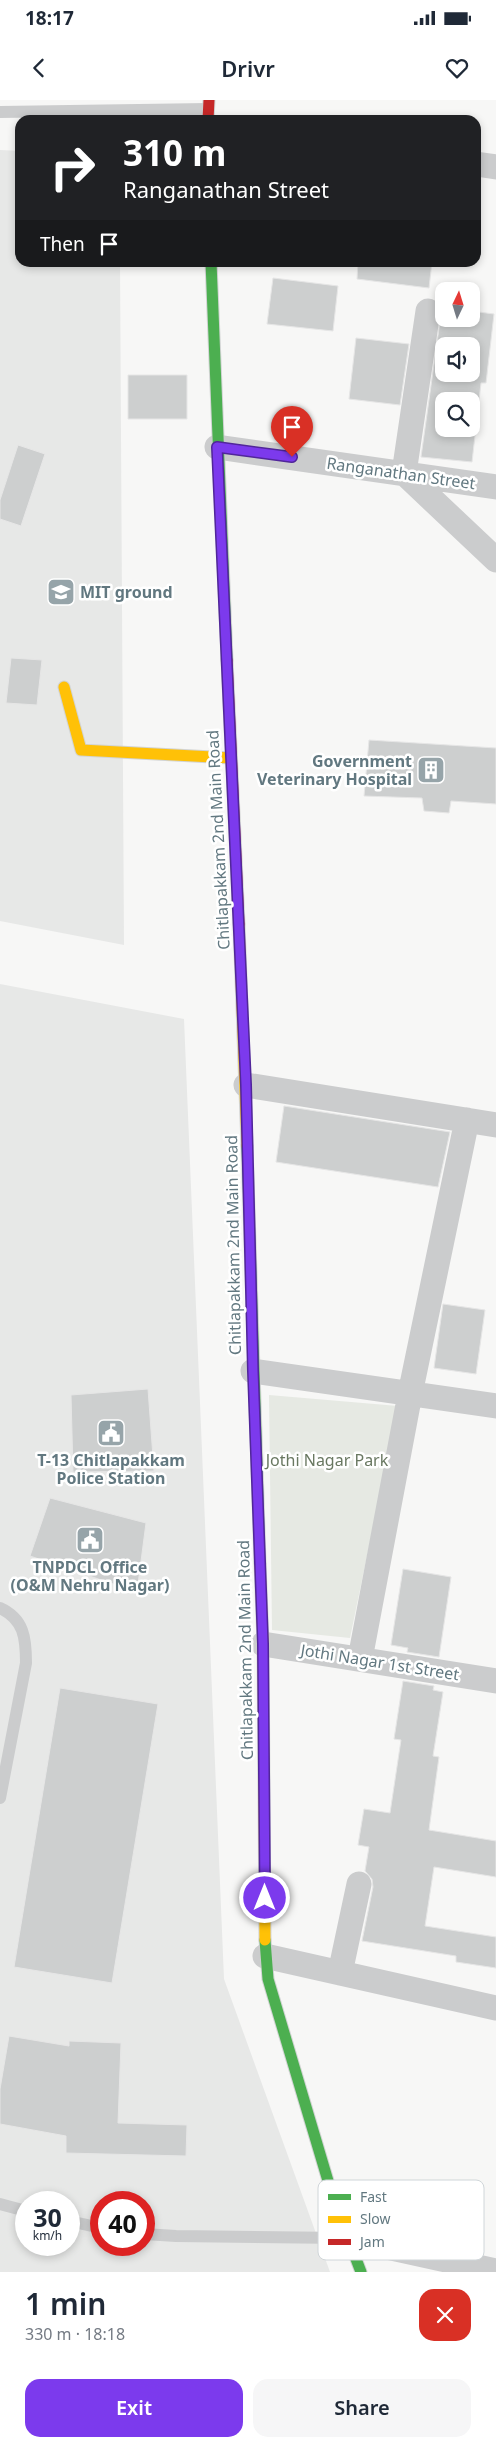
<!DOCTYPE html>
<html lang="en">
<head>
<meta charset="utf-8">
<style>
  body { margin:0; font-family:"Noto Sans",sans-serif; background:#f6f6f7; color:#1f2937; height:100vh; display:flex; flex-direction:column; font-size:19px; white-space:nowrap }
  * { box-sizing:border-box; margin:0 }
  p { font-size:16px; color:#747a83 }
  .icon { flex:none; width:28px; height:28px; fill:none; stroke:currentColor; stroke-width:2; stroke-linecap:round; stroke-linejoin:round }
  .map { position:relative; height:2172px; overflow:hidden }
  .side { display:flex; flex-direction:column; background:#fff; flex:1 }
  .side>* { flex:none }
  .hud { position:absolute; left:15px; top:15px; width:466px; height:152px; border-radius:15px; box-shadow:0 2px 8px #0003; background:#202124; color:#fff; overflow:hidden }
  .needle { width:32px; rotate:4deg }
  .controls { position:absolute; left:435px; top:182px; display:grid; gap:10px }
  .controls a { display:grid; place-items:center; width:45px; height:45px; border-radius:10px; background:#fff; box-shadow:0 2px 8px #0003; font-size:25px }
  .speed { position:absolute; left:15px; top:2091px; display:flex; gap:10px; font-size:25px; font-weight:700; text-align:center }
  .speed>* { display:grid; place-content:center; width:65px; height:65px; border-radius:50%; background:#fff; box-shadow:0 2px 8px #0003; line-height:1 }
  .speed small { font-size:12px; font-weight:400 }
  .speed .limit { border:8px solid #d22; background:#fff; color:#111 }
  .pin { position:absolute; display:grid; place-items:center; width:42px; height:42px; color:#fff; margin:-51px -21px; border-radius:50% 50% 50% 0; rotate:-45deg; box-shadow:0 0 5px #0007 }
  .pin .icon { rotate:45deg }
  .me { position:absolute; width:55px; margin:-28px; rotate:0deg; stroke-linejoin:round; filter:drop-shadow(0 0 4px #0008) }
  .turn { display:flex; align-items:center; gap:18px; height:105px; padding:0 25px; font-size:22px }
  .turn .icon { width:65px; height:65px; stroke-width:2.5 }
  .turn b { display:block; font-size:35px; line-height:42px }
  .then { display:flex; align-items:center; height:48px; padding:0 25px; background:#0003; gap:10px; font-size:19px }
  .round { display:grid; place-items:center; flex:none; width:52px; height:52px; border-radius:15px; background:#f6f6f7 }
  .overview { display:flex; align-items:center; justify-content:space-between; height:85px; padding:0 25px }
  h1 { font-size:30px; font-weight:600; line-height:38px }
  .primary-button { display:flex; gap:10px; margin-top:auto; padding:10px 25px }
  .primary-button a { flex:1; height:58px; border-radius:15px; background:#7c3aed; color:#fff; font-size:20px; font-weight:600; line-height:58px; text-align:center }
  .primary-button a+a { background:#f6f6f7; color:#1f2937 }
  .status { display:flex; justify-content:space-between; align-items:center; height:35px; padding:0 25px; background:#fff; direction:ltr }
  .status svg { height:14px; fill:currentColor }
  header { display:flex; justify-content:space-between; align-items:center; height:65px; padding:0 25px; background:#fff; font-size:22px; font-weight:600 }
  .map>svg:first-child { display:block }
  .built { fill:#e7e8e7; fill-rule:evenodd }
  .green { fill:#e6e9e3 }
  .building { fill:#cdcfcf; stroke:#e6e6e6; fill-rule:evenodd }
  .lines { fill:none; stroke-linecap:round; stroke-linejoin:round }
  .fast-casing { stroke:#d2d4d4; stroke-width:13 }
  .slow-casing { stroke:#d2d4d4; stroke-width:13 }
  .jam-casing { stroke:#d2d4d4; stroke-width:13 }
  .lane { stroke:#cbcccd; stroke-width:12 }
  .street { stroke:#cbcccd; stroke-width:25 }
  .fast { stroke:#4caf50; stroke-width:11 }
  .slow { stroke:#ffc107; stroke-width:11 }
  .jam { stroke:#c62828; stroke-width:11 }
  .route-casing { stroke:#51269a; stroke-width:12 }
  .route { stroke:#7c3aed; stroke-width:9 }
  .labels { text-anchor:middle; stroke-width:5; stroke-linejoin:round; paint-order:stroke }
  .street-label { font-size:16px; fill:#627880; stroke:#fff }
  .poi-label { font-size:16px; font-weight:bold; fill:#627880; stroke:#fff }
  .park-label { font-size:16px; fill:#697861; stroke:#fff }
  .key { fill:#fff; stroke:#d0d6d9; stroke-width:1 }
  .key-label { font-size:14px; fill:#627880 }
</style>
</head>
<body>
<div class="status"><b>18:17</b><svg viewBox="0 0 49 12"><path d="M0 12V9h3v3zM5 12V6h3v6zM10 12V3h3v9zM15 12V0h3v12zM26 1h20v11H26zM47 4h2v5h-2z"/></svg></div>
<header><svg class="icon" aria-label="back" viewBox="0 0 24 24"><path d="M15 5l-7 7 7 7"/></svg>Drivr<svg class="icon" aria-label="heart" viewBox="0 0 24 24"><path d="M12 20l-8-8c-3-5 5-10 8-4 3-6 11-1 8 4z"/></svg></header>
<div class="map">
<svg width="496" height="2172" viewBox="0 0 496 2172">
  <rect width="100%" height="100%" fill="#f7f7f6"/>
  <path class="built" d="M0 50 20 51V162L120 163 124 845 0 821Z
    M0 884 184 919 224 1879 330 2172H0ZM26 2102H69V2145H26ZM101 2102H144V2145H101Z"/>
  <path class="green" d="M269 1295 398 1306 350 1538 272 1530Z"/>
  <path class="building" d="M358 162H432L429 188 357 179Z
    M273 178 338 186 333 231 267 224Z
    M442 207 444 208V219H471V211L494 214 486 283H481L472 362 421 357ZM444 246H471V274H444ZM444 301H471V329H444Z
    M356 238 409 244 400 305 349 299Z
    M128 275H187V319H128Z
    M18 345 45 354 21 426 0 419V400Z
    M11 558 42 560 37 605 6 603Z
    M369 640 496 648V704L451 701 449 713 424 711 422 698 364 696Z
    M284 1006 450 1032 438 1087 276 1062Z
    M443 1204 485 1210 476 1274 434 1268Z
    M148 1289 154 1371 73 1372 71 1295Z
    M50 1398 146 1423 137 1492 30 1456Z
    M403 1469 451 1477 439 1557 407 1552 408 1548 391 1545Z
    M403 1581 434 1586 433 1590 443 1592 433 1656 439 1657 429 1730 496 1741V1777L434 1767 425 1826 496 1837V1868L456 1862V1856L362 1841 373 1787 372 1779 365 1771 369 1747 358 1745 364 1709 390 1713 401 1640 394 1639Z
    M60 1588 158 1604 112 1883 14 1867Z
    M9 1936 69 1946V1941L121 1943 118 2023 187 2025 186 2056 66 2053V2036L0 2024V1989Z"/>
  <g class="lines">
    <defs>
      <path id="fast" d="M211 162 227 560
        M247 1046 260 1463
        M265 1840 268 1879 334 2101 361 2172"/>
      <path id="slow" d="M64 587 81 650 231 658
        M239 824 247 1046
        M260 1463 263 1544 265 1840"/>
      <path id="jam" d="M208 20 209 0
        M227 560 239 824"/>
    </defs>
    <use href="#fast" class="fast-casing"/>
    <use href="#slow" class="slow-casing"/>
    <use href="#jam" class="jam-casing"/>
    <path class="lane" d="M0 12 208 9
      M0 1508C24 1519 26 1538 26 1563L0 1698
      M0 2104 26 2111
      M69 2121 101 2128
      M144 2134 176 2136 346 2138"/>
    <path class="street" d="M476 64 496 67
      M428 211 404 373 496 460
      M217 347 496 387
      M246 985 496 1025
      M253 1271 496 1306
      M263 1544 496 1581
      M360 1559 410 1294 467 1020
      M265 1856 496 1908
      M340 1873 359 1784
      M346 2138 496 2171"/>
    <use href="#fast" class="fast"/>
    <use href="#slow" class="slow"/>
    <use href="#jam" class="jam"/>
  </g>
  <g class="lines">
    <defs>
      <path id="route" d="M265 1798 263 1544 253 1271 246 985 217 347 292 357"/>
    </defs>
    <use href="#route" class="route-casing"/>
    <use href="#route" class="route"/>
  </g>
  <defs>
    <symbol id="university-square" viewBox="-11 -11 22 22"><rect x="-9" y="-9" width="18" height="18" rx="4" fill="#96a4a9" stroke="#fff"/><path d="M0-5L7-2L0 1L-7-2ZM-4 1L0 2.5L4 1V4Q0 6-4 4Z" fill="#fff"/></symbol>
    <symbol id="building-square" viewBox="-11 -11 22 22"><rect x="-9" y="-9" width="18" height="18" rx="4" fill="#96a4a9" stroke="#fff"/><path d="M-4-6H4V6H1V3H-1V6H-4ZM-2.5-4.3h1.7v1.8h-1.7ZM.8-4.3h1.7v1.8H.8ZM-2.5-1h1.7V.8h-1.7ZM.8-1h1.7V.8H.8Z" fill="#fff"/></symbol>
    <symbol id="civic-square" viewBox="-11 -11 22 22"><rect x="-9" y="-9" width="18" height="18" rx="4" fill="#96a4a9" stroke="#fff"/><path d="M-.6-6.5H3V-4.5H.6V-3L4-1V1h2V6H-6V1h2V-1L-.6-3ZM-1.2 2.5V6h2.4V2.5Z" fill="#fff"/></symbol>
  </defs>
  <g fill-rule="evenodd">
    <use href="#university-square" x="45" y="476" width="32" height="32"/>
    <use href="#building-square" x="415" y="654" width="32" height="32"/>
    <use href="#civic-square" x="95" y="1317" width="32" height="32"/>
    <use href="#civic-square" x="74" y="1424" width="32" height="32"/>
  </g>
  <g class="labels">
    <g class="street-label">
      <text transform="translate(401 373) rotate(8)" y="6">Ranganathan Street</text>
      <text transform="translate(218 740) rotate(-93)" y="6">Chitlapakkam 2nd Main Road</text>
      <text transform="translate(233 1145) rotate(-91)" y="6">Chitlapakkam 2nd Main Road</text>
      <text transform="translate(245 1550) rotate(-91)" y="6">Chitlapakkam 2nd Main Road</text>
      <text transform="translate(380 1562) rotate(9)" y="6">Jothi Nagar 1st Street</text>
    </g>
    <g class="poi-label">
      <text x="80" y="498" text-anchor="start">MIT ground</text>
      <text x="412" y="667" text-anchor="end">Government<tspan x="412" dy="18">Veterinary Hospital</tspan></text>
      <text x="111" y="1366">T-13 Chitlapakkam<tspan x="111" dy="18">Police Station</tspan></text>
      <text x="90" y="1473">TNPDCL Office<tspan x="90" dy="18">(O&amp;M Nehru Nagar)</tspan></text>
    </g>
    <g class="park-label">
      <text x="327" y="1366">Jothi Nagar Park</text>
    </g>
  </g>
  <rect x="318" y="2080" width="166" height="80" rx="8" class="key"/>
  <rect x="328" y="2094" width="23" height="6" fill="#4caf50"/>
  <rect x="328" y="2116" width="23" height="7" fill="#ffc107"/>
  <rect x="328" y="2139" width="23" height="6" fill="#c62828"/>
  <g class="key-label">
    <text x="360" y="2102">Fast</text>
    <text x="360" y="2124">Slow</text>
    <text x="360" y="2147">Jam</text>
  </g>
</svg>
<div class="controls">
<a><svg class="needle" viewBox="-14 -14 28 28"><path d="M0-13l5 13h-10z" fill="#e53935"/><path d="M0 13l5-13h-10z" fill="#747a83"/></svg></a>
<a><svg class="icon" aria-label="sound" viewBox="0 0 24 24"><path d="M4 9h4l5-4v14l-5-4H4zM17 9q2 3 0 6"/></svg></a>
<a><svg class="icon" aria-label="search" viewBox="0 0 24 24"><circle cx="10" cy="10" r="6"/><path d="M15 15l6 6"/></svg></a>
</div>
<div class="speed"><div>30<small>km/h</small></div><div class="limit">40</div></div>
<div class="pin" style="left:292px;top:357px;background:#d93025"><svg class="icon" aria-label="arrive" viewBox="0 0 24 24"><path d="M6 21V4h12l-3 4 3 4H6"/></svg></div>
<svg class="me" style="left:265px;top:1798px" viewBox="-20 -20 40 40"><circle r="17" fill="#7c3aed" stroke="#fff" stroke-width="3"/><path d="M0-11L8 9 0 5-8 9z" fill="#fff"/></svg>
<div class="hud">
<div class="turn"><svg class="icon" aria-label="right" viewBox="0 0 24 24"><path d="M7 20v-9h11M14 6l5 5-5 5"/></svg><div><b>310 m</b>Ranganathan Street</div></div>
<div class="then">Then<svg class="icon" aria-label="arrive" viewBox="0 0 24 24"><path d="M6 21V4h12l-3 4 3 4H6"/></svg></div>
</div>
</div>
<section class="side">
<div class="overview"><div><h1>1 min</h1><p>330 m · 18:18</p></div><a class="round" style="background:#d93025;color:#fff"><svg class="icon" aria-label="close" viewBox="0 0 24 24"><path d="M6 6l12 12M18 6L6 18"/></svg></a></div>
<div class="primary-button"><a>Exit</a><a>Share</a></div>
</section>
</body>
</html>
